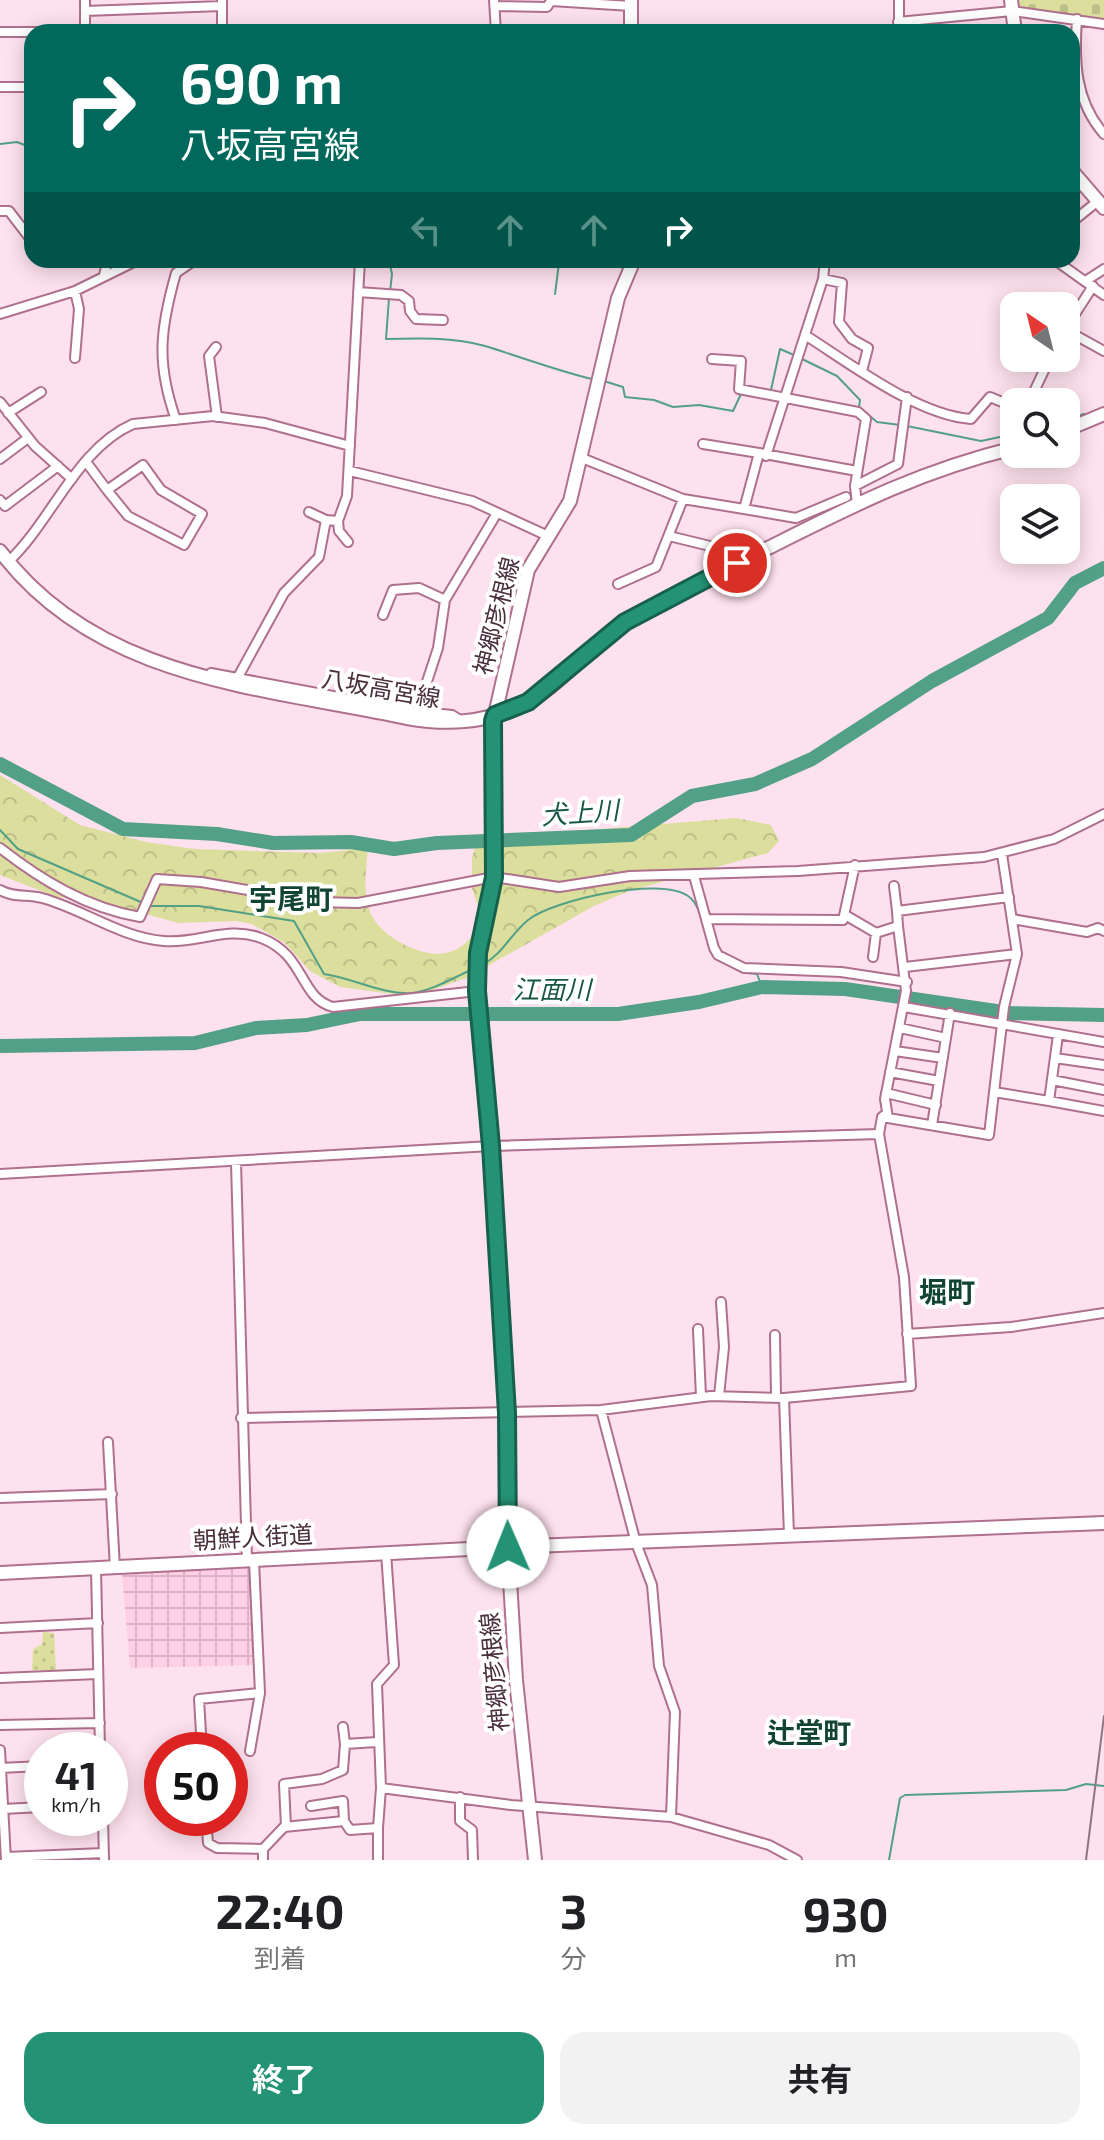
<!DOCTYPE html>
<html lang="ja">
<head>
<meta charset="utf-8">
<style>
  body { margin:0; font-family:"Exo 2","Noto Sans JP",sans-serif; background:#f2f2f2; color:#202124; height:100vh; display:flex; flex-direction:column; font-size:30px; white-space:nowrap }
  * { box-sizing:border-box; margin:0 }
  p { font-size:26px; color:#757577 }
  .icon { flex:none; width:44px; height:44px; fill:none; stroke:currentColor; stroke-width:2; stroke-linecap:round; stroke-linejoin:round }
  .map { position:relative; height:1860px; overflow:hidden }
  .panel { display:flex; flex-direction:column; background:#fff; flex:1 }
  .panel>* { flex:none }
  .banner { position:absolute; left:24px; top:24px; width:1056px; height:244px; border-radius:24px; box-shadow:0 4px 20px #0003; background:#00695c; color:#fff; overflow:hidden }
  .needle { width:52px; rotate:325deg }
  .tools { position:absolute; left:1000px; top:292px; display:grid; gap:16px }
  .tools a { display:grid; place-items:center; width:80px; height:80px; border-radius:16px; background:#fff; box-shadow:0 4px 20px #0003; font-size:40px }
  .speed { position:absolute; left:24px; top:1732px; display:flex; gap:16px; font-size:40px; font-weight:700; text-align:center }
  .speed>* { display:grid; place-content:center; width:104px; height:104px; border-radius:50%; background:#fff; box-shadow:0 4px 20px #0003; line-height:1 }
  .speed small { font-size:20px; font-weight:400 }
  .speed .limit { border:12px solid #d22; background:#fff; color:#111 }
  .pin { position:absolute; display:grid; place-items:center; width:68px; height:68px; color:#fff; margin:-34px; border:4px solid #fff; border-radius:50%; box-shadow:0 2px 8px #0007 }
  .me { position:absolute; width:88px; margin:-44px; rotate:359deg; stroke-linejoin:round; filter:drop-shadow(0 0 6px #0008) }
  .turn { display:flex; align-items:center; gap:28px; height:168px; padding:0 24px; font-size:36px }
  .turn .icon { width:104px; height:104px; stroke-width:2.5 }
  .turn b { display:block; font-size:56px; line-height:68px }
  .lanes { display:flex; align-items:center; height:76px; padding:0 24px; background:#0003; justify-content:center; gap:40px; direction:ltr }
  .lanes .off { opacity:.35 }
  .eta { display:flex; justify-content:space-evenly; align-items:center; height:136px; text-align:center }
  .eta b { font-size:48px; font-weight:700; line-height:56px }
  .action { display:flex; gap:16px; margin-top:auto; padding:16px 24px }
  .action a { flex:1; height:92px; border-radius:24px; background:#249375; color:#fff; font-size:32px; font-weight:700; line-height:92px; text-align:center }
  .action a+a { background:#f2f2f2; color:#202124 }
  .map>svg:first-child { display:block }
  .industrial { fill:url(#industrial-grid) }
  .green { fill:url(#green-dots) }
  .forest { fill:url(#forest-crowns) }
  .cemetery { fill:url(#cemetery-stones) }
  .lines { fill:none; stroke-linecap:round; stroke-linejoin:round }
  .stream { stroke:#52a086; stroke-width:2 }
  .river { stroke:#52a086; stroke-width:14 }
  .street-casing { stroke:#af708e; stroke-width:12 }
  .secondary-casing { stroke:#af708e; stroke-width:16 }
  .street { stroke:#fff; stroke-width:8 }
  .secondary { stroke:#fff; stroke-width:12 }
  .rail { stroke:#907481; stroke-width:2 }
  .route-casing { stroke:#17604c; stroke-width:20 }
  .route { stroke:#249375; stroke-width:14 }
  .labels { text-anchor:middle; stroke-width:8; stroke-linejoin:round; paint-order:stroke }
  .street-label { font-size:24px; fill:#4a2f3c; stroke:#fff }
  .water-label { font-size:26px; font-style:italic; fill:#185745; stroke:#fff }
  .quarter-label { font-size:28px; font-weight:bold; fill:#114435; stroke:#fff }
</style>
</head>
<body>
<div class="map">
<svg width="1104" height="1860" viewBox="0 0 1104 1860">
  <defs>
    <pattern id="industrial-grid" width="8" height="8" patternUnits="userSpaceOnUse" patternTransform="scale(2)"><rect width="8" height="8" fill="#ffd0e5"/><path d="M0 4h8M4 0v8" fill="none" stroke="#dcb3c5"/></pattern>
    <pattern id="green-dots" width="8" height="8" patternUnits="userSpaceOnUse" patternTransform="scale(2)"><rect width="8" height="8" fill="#dbde9d"/><path d="M2 2h.1M6 6h.1" fill="none" stroke="#bdbf88" stroke-width="1.8" stroke-linecap="round"/></pattern>
    <pattern id="forest-crowns" width="20" height="18" patternUnits="userSpaceOnUse" patternTransform="scale(2)"><rect width="20" height="18" fill="#dbde9d"/><path d="M2 6a3 3 0 1 1 6 0M12 15a3 3 0 1 1 6 0" fill="none" stroke="#bdbf88"/></pattern>
    <pattern id="cemetery-stones" width="16" height="16" patternUnits="userSpaceOnUse" patternTransform="scale(2)"><rect width="16" height="16" fill="#dbde9d"/><path d="M2 7V4a2 2 0 0 1 4 0v3zM10 15v-3a2 2 0 0 1 4 0v3z" fill="#bdbf88"/></pattern>
  </defs>
  <rect width="100%" height="100%" fill="#fee1ee"/>
  <path class="industrial" d="M252 1568 257 1665 130 1668 122 1574Z"/>
  <path class="green" d="M43 1632 54 1633 56 1670H32L33 1649 42 1644Z"/>
  <path class="forest" d="M0 775 80 825 146 842 195 849 320 853 368 848C366 870 362 896 372 916 379 929 393 939 405 945 440 962 464 955 483 920L472 889V857L478 839 736 818 771 825 779 841 768 853 629 891 594 906 466 978 432 990 400 995 340 987 310 971 285 943 252 924 236 921 178 923 107 903 57 897 0 875Z"/>
  <path class="cemetery" d="M1018 0H1104V21L1019 7Z"/>
  <g class="lines">
    <path class="stream" d="M0 144 17 142 32 148
      M389 260 392 274 390 292
      M473 260 559 263 555 294
      M389 298 386 339C417 338 454 337 485 346 521 357 555 370 592 379
      M802 359 837 376 860 400 859 407 877 422 900 425
      M604 381 623 387 625 397 654 400 673 407 699 405 733 411 741 394
      M771 390 780 349 794 355
      M1066 420 1084 414
      M907 426 981 441 1014 434
      M0 830 18 849 143 903
      M149 906H199L294 921 324 974C353 978 382 995 412 993 431 991 453 978 471 970
      M704 926 714 957 741 972 757 974 762 987
      M484 964C503 953 511 934 528 920 553 900 660 876 688 896 695 900 698 909 701 916
      M889 1860 900 1798 905 1795 1066 1790 1086 1784 1104 1786"/>
    <path class="river" d="M0 764 123 829 217 834 273 843 351 842 394 849 437 843 631 835 692 796 755 784 812 759 932 681 1048 618 1075 583 1104 568
      M0 1046 195 1043 256 1028 307 1025 360 1014H618L699 1002 762 987 845 989 1010 1013 1104 1015"/>
    <defs>
      <path id="street" d="M222 0V32
        M494 0 496 32
        M495 6 547 7 551 1 631 6
        M85 11 222 6
        M1077 19C1074 61 1075 101 1104 134
        M898 22 1012 11 1104 24
        M0 32H85
        M85 32V0
        M364 32H392
        M899 32V0
        M0 87H32
        M0 211H9L32 241
        M1072 222 1098 201
        M600 260H628
        M1055 260 1104 295
        M104 275 108 260
        M823 279 842 283 839 322 852 339 868 348 862 371
        M1087 280 1104 269
        M358 292 401 295 409 301 410 311 416 319 443 320
        M0 314 75 291 138 260
        M1066 328 1093 286
        M1066 330 1104 351
        M805 335C851 364 917 415 971 419L990 397 1014 407
        M216 347 209 356 217 417
        M75 358 79 309 75 291
        M712 359 741 361 739 389 858 412 866 419 855 486 857 504
        M0 402 35 446 72 479
        M1029 402 1050 358
        M8 413 41 392
        M176 420C156 364 160 329 176 273L195 260
        M703 444 759 453
        M766 456 823 279 825 260
        M582 458 683 499 744 509 759 453 857 471
        M0 459 28 438
        M87 463 107 490 143 465 161 490 202 514 184 545 128 516 107 490
        M350 471 472 501 548 536
        M855 486 898 464 907 397
        M0 500 5 506 58 466
        M744 509 796 518 846 497
        M309 512 326 520
        M338 521 339 531 348 542
        M669 536 718 548
        M8 562C52 521 76 449 133 424L213 416 265 423 350 446
        M618 584 656 567 683 499
        M383 615 393 590 419 588 445 600 497 513
        M211 673 413 711 452 715 460 720
        M238 677 284 593 319 557 326 520 338 521 347 496 360 260
        M417 712 438 648 445 600
        M0 848C41 880 87 908 140 917L157 879 201 882 317 902 358 903 494 877 559 887 630 876 798 871 984 857 1054 839 1104 814
        M694 876 714 948 718 955 744 968 841 972 907 982
        M894 886 897 911
        M0 890C14 898 27 894 42 898 83 909 121 938 164 941 198 944 227 925 261 938 306 955 299 998 333 1007L477 991
        M847 916 876 933 898 926 906 991 885 1099 888 1118 989 1135 1004 1007 1017 954
        M706 919 843 920 855 865
        M1012 919 1087 932 1098 928 1104 931
        M898 926 897 911 1009 897
        M873 957 876 933
        M905 967 1017 954 1002 854
        M904 1007 1104 1042
        M900 1028 946 1038
        M895 1051 943 1058
        M1055 1058 1104 1065
        M890 1072 939 1081
        M1052 1080 1104 1090
        M994 1092 1049 1101 1058 1035
        M886 1093 936 1105
        M1049 1101 1104 1111
        M932 1125 950 1013
        M236 1162 247 1561
        M0 1174 491 1146 879 1134
        M698 1329 701 1397
        M907 1334 1011 1327 1104 1313
        M775 1335 776 1397
        M719 1396 724 1347 721 1302
        M601 1410 636 1543 652 1585 659 1666 675 1712 671 1817
        M241 1418 601 1410 711 1396 784 1398
        M108 1442 115 1568
        M0 1498 112 1494
        M789 1535 784 1398 911 1386 904 1277 879 1134 882 1117 887 1113
        M96 1569 100 1750
        M0 1628 98 1623
        M0 1678 98 1674
        M0 1725 100 1723
        M343 1727 345 1744 377 1742
        M0 1750 6 1860
        M202 1750 199 1699 260 1693 254 1561
        M250 1751 260 1693
        M0 1768 42 1766
        M381 1788 511 1805 671 1817 769 1845 797 1860
        M460 1797V1821L472 1830 473 1860
        M311 1806 343 1801 344 1821
        M3 1809 42 1807
        M103 1818 104 1860
        M206 1818 208 1843 217 1848 263 1849V1860
        M286 1827 284 1784 322 1779 343 1770 345 1744
        M378 1828V1860
        M263 1849 284 1827 344 1821 350 1830 378 1828 381 1788 377 1684 394 1665 386 1553
        M6 1857 104 1853"/>
      <path id="secondary" d="M1011 0 1015 32
        M631 32V0
        M1072 171 1104 208
        M1066 430 1104 414
        M0 551C97 680 261 687 407 718 447 725 482 723 519 707 558 689 591 644 628 621 673 593 721 571 768 548 854 505 920 471 1014 448
        M0 1573 508 1547 1104 1523
        M535 1860 516 1680 508 1547 507 1413 491 1146 477 991 478 953 494 877 492 728 528 570 570 501 618 298 634 260"/>
    </defs>
    <use href="#street" class="street-casing"/>
    <use href="#secondary" class="secondary-casing"/>
    <use href="#street" class="street"/>
    <use href="#secondary" class="secondary"/>
    <path class="rail" d="M1086 1860 1104 1716"/>
  </g>
  <g class="lines">
    <defs>
      <path id="route" d="M508 1547 507 1413 491 1146 477 991 478 953 494 877 493 721 495 715 528 702 625 622 737 563"/>
    </defs>
    <use href="#route" class="route-casing"/>
    <use href="#route" class="route"/>
  </g>
  <g class="labels">
    <g class="street-label">
      <text transform="translate(497 616) rotate(-76)" y="8">神郷彦根線</text>
      <text transform="translate(381 689) rotate(10)" y="8">八坂高宮線</text>
      <text transform="translate(253 1538) rotate(-3)" y="8">朝鮮人街道</text>
      <text transform="translate(495 1672) rotate(-95)" y="8">神郷彦根線</text>
    </g>
    <g class="water-label">
      <text transform="translate(580 813) rotate(-4)" y="9">犬上川</text>
      <text x="552" y="999">江面川</text>
    </g>
    <g class="quarter-label">
      <text x="291" y="909">宇尾町</text>
      <text x="947" y="1302">堀町</text>
      <text x="809" y="1743">辻堂町</text>
    </g>
  </g>
</svg>
<div class="tools">
<a><svg class="needle" viewBox="-14 -14 28 28"><path d="M0-13l5 13h-10z" fill="#e53935"/><path d="M0 13l5-13h-10z" fill="#757577"/></svg></a>
<a><svg class="icon" aria-label="search" viewBox="0 0 24 24"><circle cx="10" cy="10" r="6"/><path d="M15 15l6 6"/></svg></a>
<a><svg class="icon" aria-label="layers" viewBox="0 0 24 24"><path d="M12 4l9 5-9 5-9-5zM3 14l9 5 9-5"/></svg></a>
</div>
<div class="speed"><div>41<small>km/h</small></div><div class="limit">50</div></div>
<div class="pin" style="left:737px;top:563px;background:#d93025"><svg class="icon" aria-label="arrive" viewBox="0 0 24 24"><path d="M6 21V4h12l-3 4 3 4H6"/></svg></div>
<svg class="me" style="left:508px;top:1547px" viewBox="-20 -20 40 40"><circle r="19" fill="#fff"/><path d="M0-13L10 11 0 6-10 11z" fill="#249375"/></svg>
<div class="banner">
<div class="turn"><svg class="icon" aria-label="right" viewBox="0 0 24 24"><path d="M7 20v-9h11M14 6l5 5-5 5"/></svg><div><b>690 m</b>八坂高宮線</div></div>
<div class="lanes"><svg class="icon off" aria-label="left" viewBox="0 0 24 24"><path d="M17 20v-9H6M10 6l-5 5 5 5"/></svg><svg class="icon off" aria-label="ahead" viewBox="0 0 24 24"><path d="M12 20V5M6 11l6-6 6 6"/></svg><svg class="icon off" aria-label="ahead" viewBox="0 0 24 24"><path d="M12 20V5M6 11l6-6 6 6"/></svg><svg class="icon" aria-label="right" viewBox="0 0 24 24"><path d="M7 20v-9h11M14 6l5 5-5 5"/></svg></div>
</div>
</div>
<section class="panel">
<div class="eta">
<div><b>22:40</b><p>到着</p></div>
<div><b>3</b><p>分</p></div>
<div><b>930</b><p>m</p></div>
</div>
<div class="action"><a>終了</a><a>共有</a></div>
</section>
</body>
</html>
